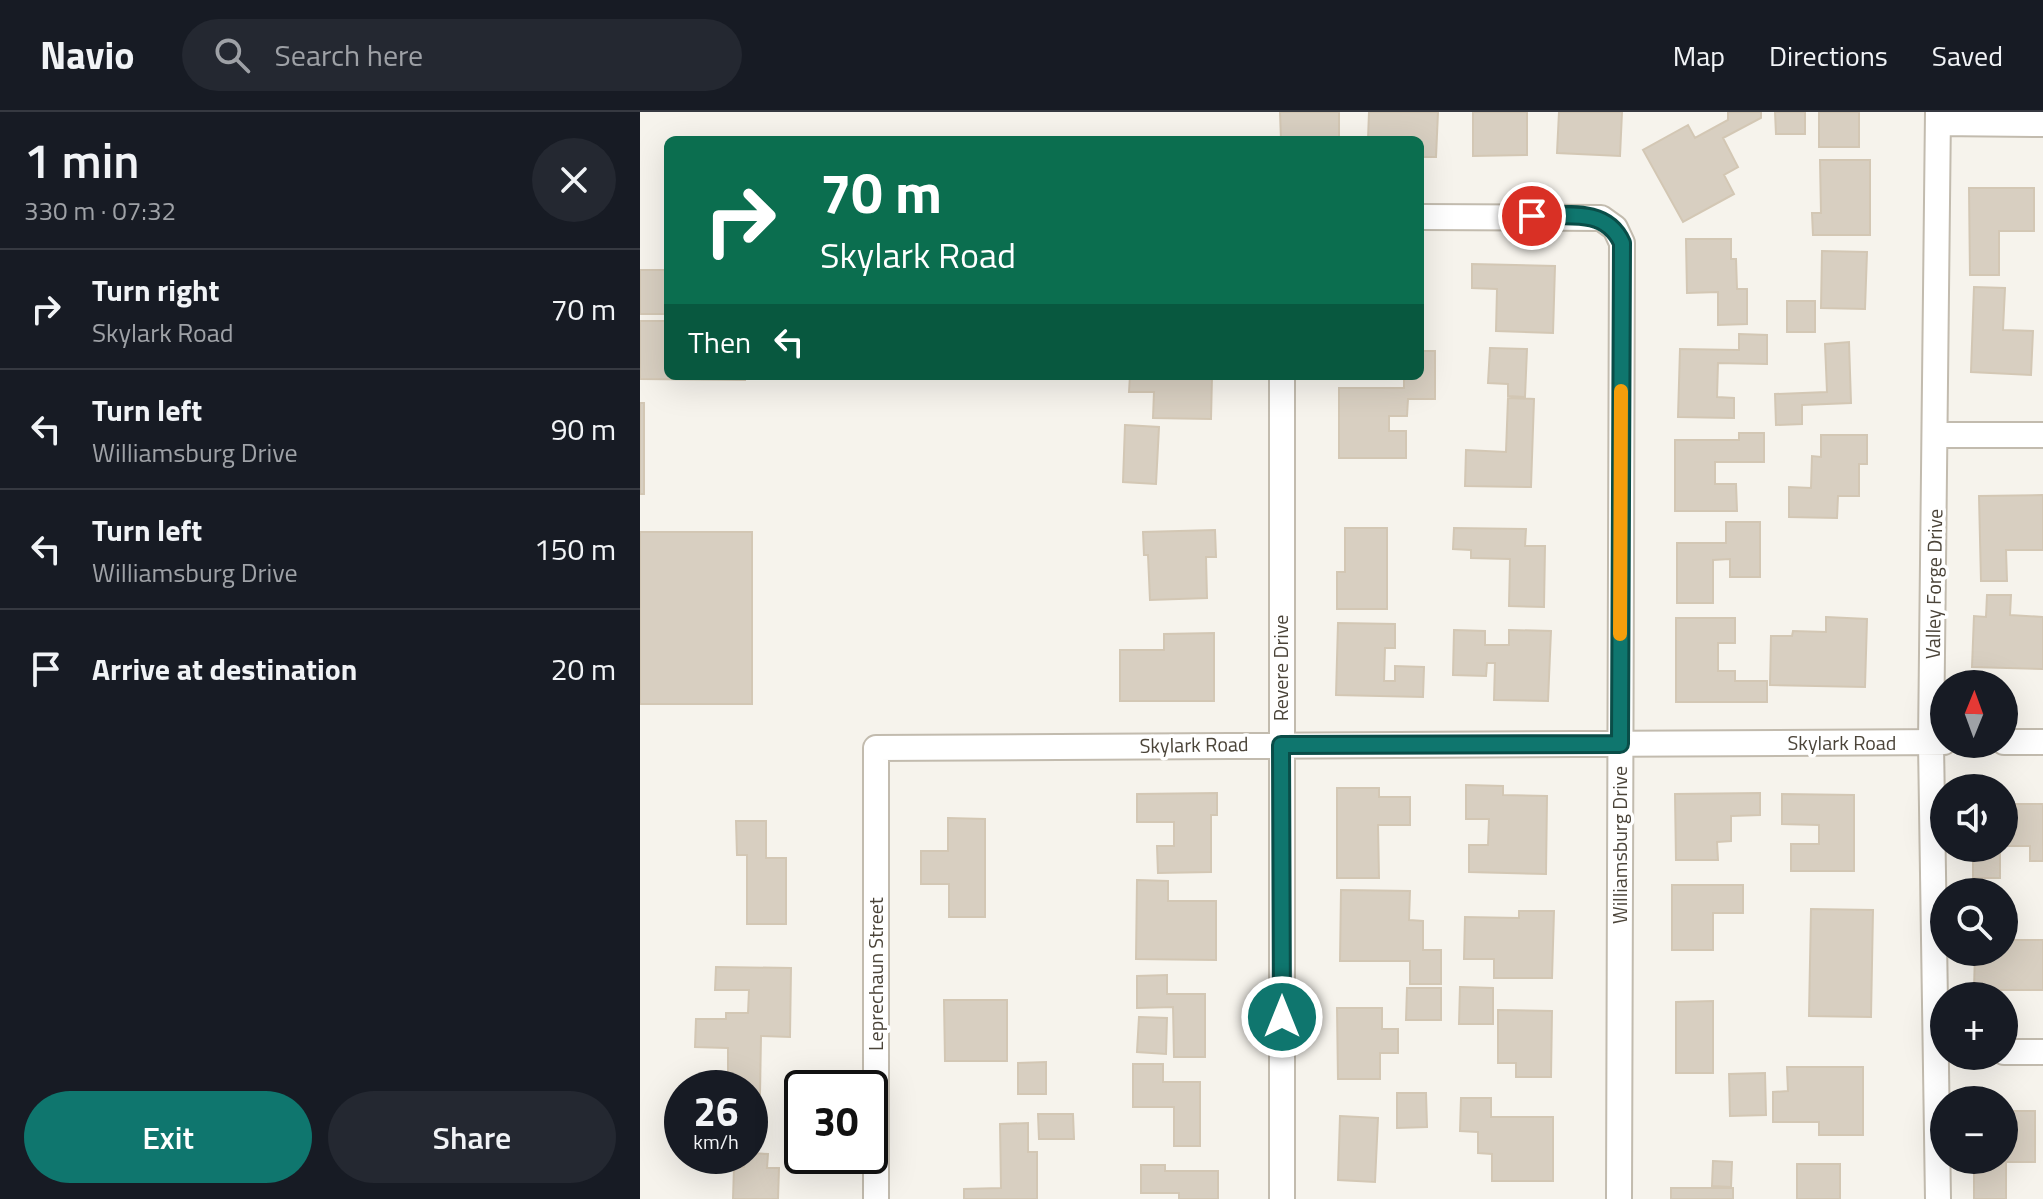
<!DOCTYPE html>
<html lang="en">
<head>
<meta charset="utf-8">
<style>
  body { margin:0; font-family:"Titillium Web",sans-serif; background:#242831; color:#f1f3f6; height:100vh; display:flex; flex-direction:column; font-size:30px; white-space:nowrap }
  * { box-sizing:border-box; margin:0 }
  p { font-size:26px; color:#9ea1a6 }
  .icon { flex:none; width:44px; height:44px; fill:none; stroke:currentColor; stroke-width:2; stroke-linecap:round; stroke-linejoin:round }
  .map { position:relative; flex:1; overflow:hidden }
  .drawer { display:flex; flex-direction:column; background:#171b24; width:640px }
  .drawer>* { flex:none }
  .banner { position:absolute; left:24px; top:24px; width:760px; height:244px; border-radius:12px; box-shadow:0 8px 32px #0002; background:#0b6e4f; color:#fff; overflow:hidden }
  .needle { width:52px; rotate:1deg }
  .controls { position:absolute; left:1290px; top:558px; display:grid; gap:16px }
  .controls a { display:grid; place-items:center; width:88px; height:88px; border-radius:50%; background:#171b24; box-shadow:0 8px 32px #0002; font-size:40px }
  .speed { position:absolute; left:24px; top:958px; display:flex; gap:16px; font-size:40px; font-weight:700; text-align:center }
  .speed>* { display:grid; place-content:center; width:104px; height:104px; border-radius:50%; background:#171b24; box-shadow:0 8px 32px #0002; line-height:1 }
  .speed small { font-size:20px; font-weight:400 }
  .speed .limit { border:4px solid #111; border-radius:12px; background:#fff; color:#111 }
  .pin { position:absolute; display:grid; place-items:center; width:68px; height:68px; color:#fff; margin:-34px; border:4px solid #fff; border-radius:50%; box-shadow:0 2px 8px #0007 }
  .me { position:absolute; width:88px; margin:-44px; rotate:0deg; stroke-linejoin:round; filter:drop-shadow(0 0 6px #0008) }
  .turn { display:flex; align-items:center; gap:28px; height:168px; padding:0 24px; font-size:36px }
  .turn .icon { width:104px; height:104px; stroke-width:2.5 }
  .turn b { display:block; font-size:56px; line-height:68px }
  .then { display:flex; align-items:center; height:76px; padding:0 24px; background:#0003; gap:16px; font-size:30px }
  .round { display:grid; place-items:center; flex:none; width:84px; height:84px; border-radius:42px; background:#242831 }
  .summary { display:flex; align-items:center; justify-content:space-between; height:136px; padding:0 24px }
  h1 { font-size:48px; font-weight:600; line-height:60px }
  .button { display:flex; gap:16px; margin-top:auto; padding:16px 24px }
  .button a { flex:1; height:92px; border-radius:48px; background:#0f766e; color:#fff; font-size:32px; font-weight:600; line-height:92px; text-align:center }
  .button a+a { background:#242831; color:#f1f3f6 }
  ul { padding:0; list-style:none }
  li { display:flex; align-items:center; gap:24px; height:120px; padding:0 24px; border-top:2px solid #363941 }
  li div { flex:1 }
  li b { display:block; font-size:30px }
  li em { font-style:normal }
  header { display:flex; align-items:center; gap:48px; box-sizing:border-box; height:112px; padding:0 40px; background:#171b24; border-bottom:2px solid #363941 }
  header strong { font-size:38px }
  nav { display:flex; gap:44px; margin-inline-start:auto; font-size:28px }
  .search { width:560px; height:72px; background:#242831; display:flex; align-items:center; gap:20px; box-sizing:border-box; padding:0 28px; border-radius:44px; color:#9ea1a6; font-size:30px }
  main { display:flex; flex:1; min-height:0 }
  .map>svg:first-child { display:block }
  .building { fill:#d8cfc1; stroke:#d3c7b4; stroke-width:2 }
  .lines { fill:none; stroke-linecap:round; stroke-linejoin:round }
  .street-casing { stroke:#c2bbae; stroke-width:28 }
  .street { stroke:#fff; stroke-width:24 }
  .route-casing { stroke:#0a4d48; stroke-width:20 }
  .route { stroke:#0f766e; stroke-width:14 }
  .slow { stroke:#f59e0b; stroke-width:14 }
  .labels { text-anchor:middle; stroke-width:7; stroke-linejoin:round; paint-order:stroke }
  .street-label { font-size:20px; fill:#4b4439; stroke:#fff }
</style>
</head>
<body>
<header>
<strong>Navio</strong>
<div class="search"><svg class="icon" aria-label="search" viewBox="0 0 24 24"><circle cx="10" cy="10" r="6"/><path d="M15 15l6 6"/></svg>Search here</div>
<nav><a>Map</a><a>Directions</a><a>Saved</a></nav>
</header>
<main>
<section class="drawer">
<div class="summary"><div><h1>1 min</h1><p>330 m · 07:32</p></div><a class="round"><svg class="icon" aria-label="close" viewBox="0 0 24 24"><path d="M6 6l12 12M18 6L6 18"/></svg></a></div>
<ul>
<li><svg class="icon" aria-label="right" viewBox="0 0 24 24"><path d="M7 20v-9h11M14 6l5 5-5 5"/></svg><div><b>Turn right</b><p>Skylark Road</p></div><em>70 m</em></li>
<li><svg class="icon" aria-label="left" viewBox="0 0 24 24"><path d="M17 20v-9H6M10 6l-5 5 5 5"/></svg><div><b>Turn left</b><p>Williamsburg Drive</p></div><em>90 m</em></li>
<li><svg class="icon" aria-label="left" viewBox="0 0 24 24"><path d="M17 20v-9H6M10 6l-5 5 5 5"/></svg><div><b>Turn left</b><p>Williamsburg Drive</p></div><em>150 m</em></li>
<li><svg class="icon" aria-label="arrive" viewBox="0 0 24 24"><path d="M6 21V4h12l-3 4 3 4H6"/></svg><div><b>Arrive at destination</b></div><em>20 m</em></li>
</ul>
<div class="button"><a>Exit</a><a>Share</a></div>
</section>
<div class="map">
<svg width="1403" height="1087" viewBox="0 0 1403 1087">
  <rect width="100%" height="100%" fill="#f6f3ec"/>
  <path class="building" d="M640 0H699V28H641Z
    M729 0H798L796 45H780V28H728Z
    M833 0H887V43L833 44Z
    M919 0H982L980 44 917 41Z
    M1088 0H1121V6L1083 26 1098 55 1084 63 1094 82 1043 110 1003 38 1048 13 1055 26 1088 8Z
    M1135 0H1165V22H1136Z
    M1179 0H1219V35H1179Z
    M1180 48H1230V123H1173L1172 101H1181Z
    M1329 76H1394V119H1359V163H1330Z
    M1046 127H1091V147H1096L1097 177H1107V212L1078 213V180L1047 181Z
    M1182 139 1227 140 1225 197 1181 196Z
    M832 152 915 154 913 221 856 219 857 177 832 176Z
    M0 158H28V202H0Z
    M1334 175 1365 176 1363 218 1393 219 1391 263 1331 260Z
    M1147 189H1175V220H1147Z
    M0 209H28V264H105V268L0 267Z
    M1099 222 1127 223V252L1078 251 1077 285 1094 286V306L1038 305 1040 237 1099 238Z
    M1209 230 1211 291 1162 293V312L1136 313 1135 282 1187 280 1185 232Z
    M850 236 887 237 885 285 868 284V272L848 271Z
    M780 239H795V287H768L767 304H749V319H766V346H699V276H764V264H780Z
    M490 264H572L571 307 513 306 514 280H489Z
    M868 286 894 287 891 375 825 374 826 338 866 340Z
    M0 291H4V382H0Z
    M485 313 519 315 516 372 483 370Z
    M1099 321H1124V350H1075V372H1096L1097 399H1035V328H1099Z
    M1181 323H1227V352H1219V384H1198L1197 406 1149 405V375L1171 376 1172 344 1181 345Z
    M1403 383V438H1366L1367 469H1341L1339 384Z
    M1086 410H1120V465H1090V447L1073 448V491H1037V431H1086Z
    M705 416H747V497H697V460H705Z
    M814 416 886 417 885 434H905L904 495 869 494 870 447 831 446V438L813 437Z
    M575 418 576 445H566L567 486 510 488 508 443H504L503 420Z
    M0 420H112V592H0Z
    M1347 483H1371L1370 503 1403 505V557L1332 555 1334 504 1346 505Z
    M1186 505 1227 507 1225 575 1130 573 1131 524H1152L1153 519 1186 520Z
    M1036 506H1095V531H1078V559H1095V569H1127V590H1036Z
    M698 511 755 512V536H745L744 569H755V554L784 555 783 585 696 583Z
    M814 518 845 519V533H869V518L911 519 908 589 854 588 855 551H847L846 564 813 563Z
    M574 521V589H480V538H524V522Z
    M826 673 863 674V683L907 684 906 762 829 760V733H848L849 707H826Z
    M697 676H739V685H770V713H738L739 766H697Z
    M577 681V703H571V760L518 761 517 734H534V710H497V682Z
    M1120 681V703L1091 704V729L1077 730 1078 748H1036L1035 682Z
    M1142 682 1214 683V759H1151V732H1179V713L1142 712Z
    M1364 692H1403V749H1390V734H1364Z
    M308 706 345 707V805H309V772H281V739H308Z
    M96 709H126V746H146V812H107V743H97Z
    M1333 736H1360V766H1333Z
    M497 768 528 769V789H576V848L496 847Z
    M1032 773H1103V801H1073V838H1032Z
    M701 778 770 779 769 808 783 809V838H801V872H770V849H700Z
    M1171 797 1233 798 1231 905 1169 904Z
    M879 799H914L912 866H854V847H824L825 805 879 806Z
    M1364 828H1403V878H1334L1335 840H1364Z
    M76 855 151 856 150 925 121 924 120 982H110V976H88V936L55 935 56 907H86V901H108L109 878H75Z
    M527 863V882H565V945H534L533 895 497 896V864Z
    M820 875 853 876V912H819Z
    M767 876H801V908H766Z
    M304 888H367V949H305Z
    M1073 889V961H1036V890Z
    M697 896H742V917H758V941H740V967H698Z
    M858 898 912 899 911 965H876V951H858Z
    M499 905 527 906 526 942 497 940Z
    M406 950V982H378V951Z
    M493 952H523V970H560V1034H534V995H493Z
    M1147 955H1223V1023H1179V1010H1133V980L1148 979Z
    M1125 961 1126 1003 1090 1004 1089 962Z
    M757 981H786L787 1015 757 1016Z
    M821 986H851V1005H913V1069H852V1042L838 1041V1020L820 1019Z
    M1364 999H1395V1050H1366V1087H1334V1048H1364Z
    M398 1002H433L434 1027H399Z
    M700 1004 738 1006 735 1070 698 1068Z
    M388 1011V1040H397V1087H324V1077L361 1076 360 1012Z
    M110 1041 128 1042 127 1056H139L138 1087H93L94 1055H104V1044H110Z
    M1073 1049 1092 1050 1091 1075 1072 1074Z
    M1157 1052H1200V1087H1157Z
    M501 1053H525V1059H578V1087H539V1081H501Z
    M1031 1076H1093V1087H1031Z"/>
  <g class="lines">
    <defs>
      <path id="street" d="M1298 0 1291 631 1298 1087
        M1298 11 1403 12
        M780 105 961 106 975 116 982 131 979 1087
        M1296 323H1403
        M1364 630H1403
        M1364 940H1403
        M236 1087V636L1304 630
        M642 1087V264"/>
    </defs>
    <use href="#street" class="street-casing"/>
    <use href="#street" class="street"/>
  </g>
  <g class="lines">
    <defs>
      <path id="route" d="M642 905 641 633 980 632 982 131C966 95 926 104 892 104"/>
    </defs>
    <use href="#route" class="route-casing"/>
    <use href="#route" class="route"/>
    <path class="slow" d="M980 522 981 279"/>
  </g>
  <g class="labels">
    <g class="street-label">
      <text transform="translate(1294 472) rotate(-89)" y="7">Valley Forge Drive</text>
      <text transform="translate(641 556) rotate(-90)" y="7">Revere Drive</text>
      <text x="1202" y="638">Skylark Road</text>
      <text transform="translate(554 633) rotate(-1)" y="7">Skylark Road</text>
      <text transform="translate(980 733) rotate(-90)" y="7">Williamsburg Drive</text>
      <text transform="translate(236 862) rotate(-90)" y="7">Leprechaun Street</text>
    </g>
  </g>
</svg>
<div class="controls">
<a><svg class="needle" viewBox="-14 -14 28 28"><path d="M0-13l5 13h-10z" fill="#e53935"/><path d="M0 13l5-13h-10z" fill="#9ea1a6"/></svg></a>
<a><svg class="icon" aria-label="sound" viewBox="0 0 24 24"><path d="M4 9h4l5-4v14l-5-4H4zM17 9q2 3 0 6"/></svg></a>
<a><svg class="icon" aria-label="search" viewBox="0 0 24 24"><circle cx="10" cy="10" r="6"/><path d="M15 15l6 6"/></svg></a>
<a>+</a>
<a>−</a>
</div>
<div class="speed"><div>26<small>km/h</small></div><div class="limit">30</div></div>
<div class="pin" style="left:892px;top:104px;background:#d93025"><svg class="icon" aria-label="arrive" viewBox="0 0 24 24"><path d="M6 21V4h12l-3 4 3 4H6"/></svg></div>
<svg class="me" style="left:642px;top:905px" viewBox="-20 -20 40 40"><circle r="17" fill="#0f766e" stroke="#fff" stroke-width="3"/><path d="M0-11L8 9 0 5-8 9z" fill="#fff"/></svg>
<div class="banner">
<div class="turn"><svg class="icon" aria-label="right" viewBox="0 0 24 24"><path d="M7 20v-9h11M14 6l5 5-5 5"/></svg><div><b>70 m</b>Skylark Road</div></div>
<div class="then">Then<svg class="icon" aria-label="left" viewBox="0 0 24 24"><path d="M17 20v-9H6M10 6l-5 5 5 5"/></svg></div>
</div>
</div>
</main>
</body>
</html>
